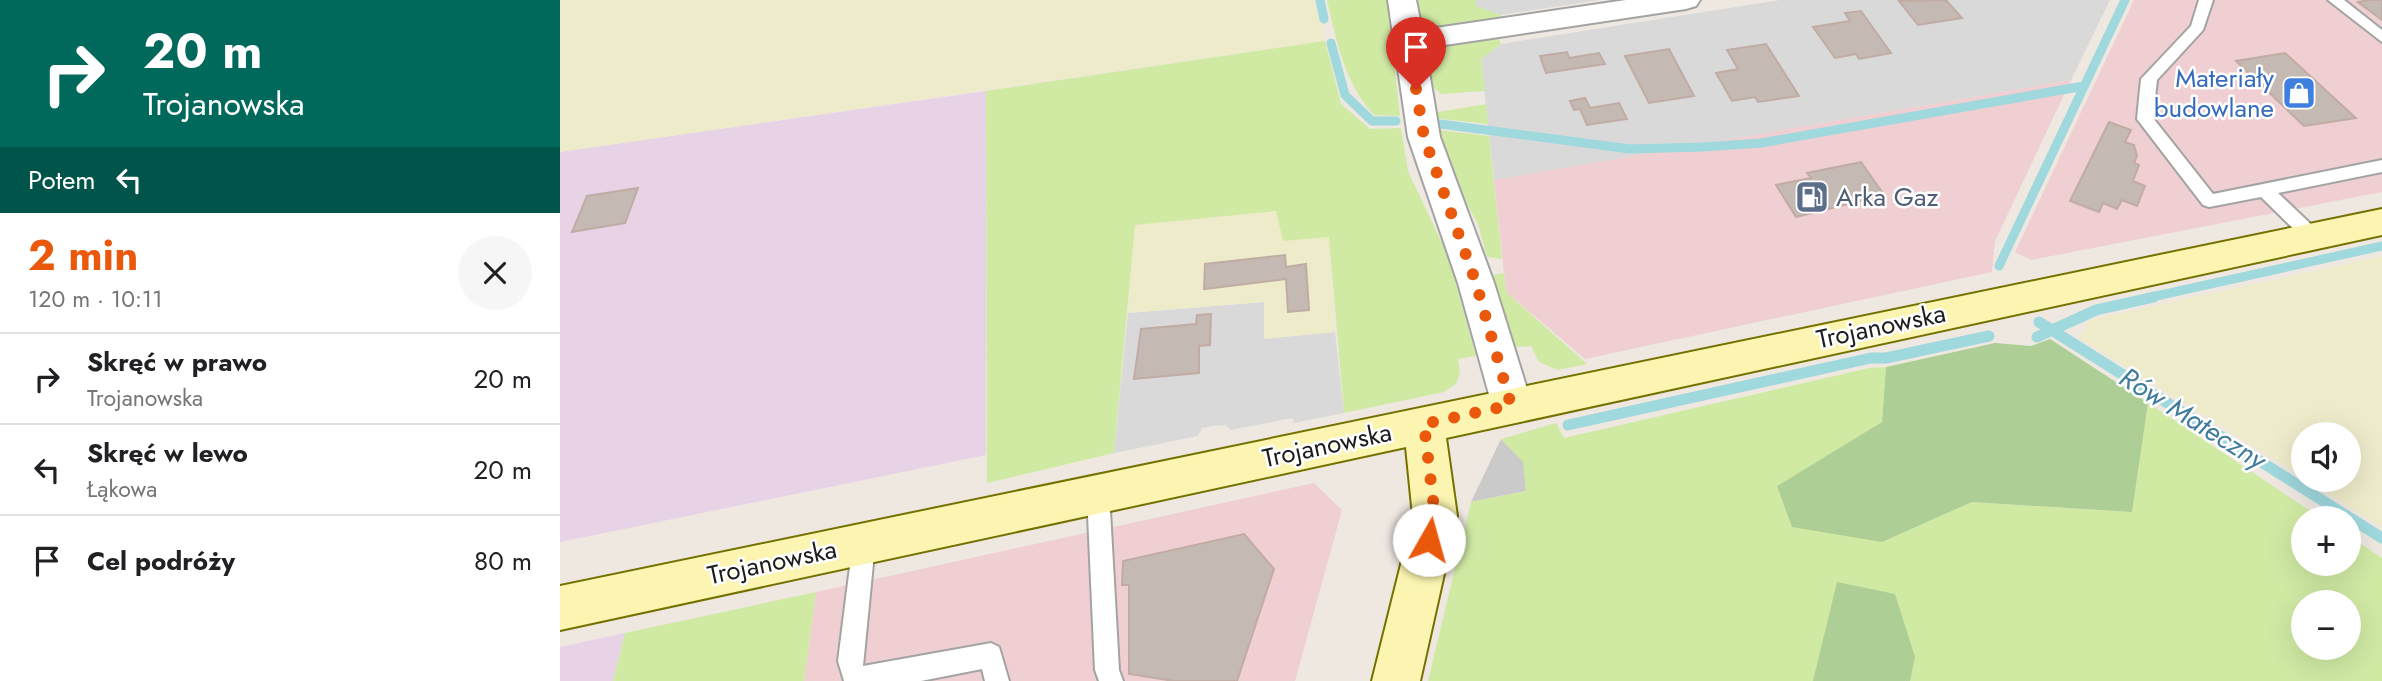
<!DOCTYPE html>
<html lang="pl">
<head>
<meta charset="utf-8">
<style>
  body { margin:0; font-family:Jost,sans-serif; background:#f6f6f6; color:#202124; height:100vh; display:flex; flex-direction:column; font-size:26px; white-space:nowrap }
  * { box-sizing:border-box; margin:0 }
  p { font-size:23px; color:#757577 }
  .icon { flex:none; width:38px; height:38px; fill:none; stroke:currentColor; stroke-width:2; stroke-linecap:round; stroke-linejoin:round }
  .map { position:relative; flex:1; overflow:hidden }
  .sheet { display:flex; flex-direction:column; background:#fff; width:560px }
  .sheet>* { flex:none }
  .banner { background:#00695c; color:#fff; overflow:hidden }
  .tools { position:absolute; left:1731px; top:422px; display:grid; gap:14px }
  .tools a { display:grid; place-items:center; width:70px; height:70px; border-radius:50%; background:#fff; box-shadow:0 7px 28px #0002; font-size:35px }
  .pin { position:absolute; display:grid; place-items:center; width:60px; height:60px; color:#fff; margin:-72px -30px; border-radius:50% 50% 50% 0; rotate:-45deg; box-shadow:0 0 7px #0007 }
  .pin .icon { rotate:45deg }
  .me { position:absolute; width:77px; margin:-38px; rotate:7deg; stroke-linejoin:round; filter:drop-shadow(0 0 5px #0008) }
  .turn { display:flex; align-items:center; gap:24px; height:147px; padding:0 28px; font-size:32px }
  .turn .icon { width:91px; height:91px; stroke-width:2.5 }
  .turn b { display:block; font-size:49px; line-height:60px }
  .then { display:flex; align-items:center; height:66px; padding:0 28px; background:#0003; gap:14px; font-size:26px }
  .round { display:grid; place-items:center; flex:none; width:74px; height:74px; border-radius:37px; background:#f6f6f6 }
  .summary { display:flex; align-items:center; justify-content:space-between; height:119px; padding:0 28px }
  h1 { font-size:42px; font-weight:700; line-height:52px; color:#ea580c }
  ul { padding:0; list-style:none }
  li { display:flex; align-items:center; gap:21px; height:91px; padding:0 28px; border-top:2px solid #e0e0e0 }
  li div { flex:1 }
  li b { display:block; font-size:26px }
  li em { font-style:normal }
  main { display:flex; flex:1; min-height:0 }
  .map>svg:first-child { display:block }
  .residential { fill:#dad9d9 }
  .commercial { fill:#f0cfd2 }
  .industrial { fill:#e7d2e6 }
  .religious { fill:#cacaca }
  .farmland { fill:#eeebcb }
  .grass { fill:#d0eaa4; fill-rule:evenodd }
  .forest { fill:#adce94 }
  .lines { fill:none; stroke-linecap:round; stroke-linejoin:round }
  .stream-far1 { stroke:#9fd8dd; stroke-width:9 }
  .stream { stroke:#9fd8dd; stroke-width:11 }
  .building { fill:#c5b9b4; stroke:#c0aca3; stroke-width:2 }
  .lane-casing { stroke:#a3a3a3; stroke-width:4 }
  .street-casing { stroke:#a3a3a3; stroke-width:4 }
  .secondary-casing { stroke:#747101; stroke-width:4 }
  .lane { fill:#fff; fill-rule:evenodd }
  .street { fill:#fff; fill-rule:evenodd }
  .secondary { fill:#fbf5b1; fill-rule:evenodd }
  .route { stroke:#ea580c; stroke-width:12; stroke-dasharray:0 21.6 }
  .labels { text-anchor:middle; stroke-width:5; stroke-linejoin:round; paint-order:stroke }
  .shop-label { font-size:26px; fill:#366cbe; stroke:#fff; text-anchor:end }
  .service-label { font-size:26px; fill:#4e5e75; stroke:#fff; text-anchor:start }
  .street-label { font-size:26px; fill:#1c1c1c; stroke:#fff }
  .water-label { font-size:28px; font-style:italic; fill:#417c9d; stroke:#fff }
</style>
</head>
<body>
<main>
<section class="sheet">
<div class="banner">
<div class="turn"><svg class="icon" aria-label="right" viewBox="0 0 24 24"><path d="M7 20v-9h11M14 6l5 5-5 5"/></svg><div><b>20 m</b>Trojanowska</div></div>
<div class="then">Potem<svg class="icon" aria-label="left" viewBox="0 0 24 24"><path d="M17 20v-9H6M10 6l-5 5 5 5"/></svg></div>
</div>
<div class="summary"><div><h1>2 min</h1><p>120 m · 10:11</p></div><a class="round"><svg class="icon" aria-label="close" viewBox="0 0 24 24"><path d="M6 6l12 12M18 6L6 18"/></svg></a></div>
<ul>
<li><svg class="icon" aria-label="right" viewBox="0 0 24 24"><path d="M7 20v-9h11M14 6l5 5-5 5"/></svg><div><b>Skręć w prawo</b><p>Trojanowska</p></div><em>20 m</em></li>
<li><svg class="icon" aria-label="left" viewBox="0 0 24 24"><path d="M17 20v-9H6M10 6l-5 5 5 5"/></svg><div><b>Skręć w lewo</b><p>Łąkowa</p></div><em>20 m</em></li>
<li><svg class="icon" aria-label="arrive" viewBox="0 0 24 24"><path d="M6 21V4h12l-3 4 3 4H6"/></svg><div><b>Cel podróży</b></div><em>80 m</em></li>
</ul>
</section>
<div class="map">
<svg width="1822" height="681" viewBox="0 0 1822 681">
  <rect width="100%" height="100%" fill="#eee8e1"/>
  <path class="residential" d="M916 0H1040L941 15 916 6Z
    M1220 0H1550L1511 80 934 180 921 59 941 44Z
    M704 302V338L775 332 784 413 734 423 732 418 671 430 665 425 653 426 642 428 638 436 554 453 568 313Z"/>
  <path class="commercial" d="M1574 0H1822V192L1471 260 1455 252Z
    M1511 80 1435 241 1432 272 1025 359 946 292 934 180Z
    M754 483 782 510 735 681H244L256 592Z"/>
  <path class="industrial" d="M426 91V455L0 542V152Z
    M65 633 53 681H0V647Z"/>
  <path class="religious" d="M941 439 964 462 966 491 911 502Z"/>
  <path class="farmland" d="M0 0H754L765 41 0 152Z
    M717 211 769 237 775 332 704 339V302L568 313 574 225Z
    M1822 256V527L1746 480H1788V434H1743V477L1519 338 1529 320Z"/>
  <path class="grass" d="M767 0H827L840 116 814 115C785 84 776 40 767 0Z
    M848 0H916V6L941 15 944 21 877 30C859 25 854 17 848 0Z
    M937 33 941 44 921 59 925 91 882 94 865 82C870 36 897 40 937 33Z
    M765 41 781 104 810 129 841 128 848 171 889 258 916 356 898 359 900 373 896 384 884 392 784 413 769 237 723 241 716 211 575 225 554 453 427 483 426 91Z
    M926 104 928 124 873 118 872 113Z
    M878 130 929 136 942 259 927 257 918 224 899 190Z
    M944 273 946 292 1027 364 998 370 979 362 971 346 954 347 932 275Z
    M1326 367 1322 422 1218 486 1322 542 1412 502 1572 512 1588 403 1761 518H1743V564H1788L1789 536 1822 558V681H868L911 502 966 491 963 462 941 439 996 423 1004 438 1309 368ZM1743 602H1788V648H1743Z
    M256 592 244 681H53L65 633Z"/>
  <path class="forest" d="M1490 339 1588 403 1572 512 1412 502 1322 542 1232 527 1217 486 1322 422 1326 367 1435 343 1471 346Z
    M1277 582 1335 594 1355 657 1350 681H1253Z"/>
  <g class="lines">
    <path class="stream-far1" d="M760 0 764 19
      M771 43 785 95 812 121H836
      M880 124 1070 149 1143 147 1201 143 1524 86
      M1439 266 1565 0
      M1587 298 1822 246"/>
    <path class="stream" d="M1479 322 1822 538
      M1477 337 1536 310 1594 297
      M1008 425 1311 358H1326L1429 336"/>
  </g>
  <path class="building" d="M1386 0 1402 18 1358 25 1339 1Z
    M1822 0V20L1798 2 1809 0Z
    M1301 11 1331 53 1299 59 1296 54 1275 58 1253 27 1290 21 1285 13Z
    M1206 44 1239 96 1198 102 1195 97 1172 101 1156 73 1178 69 1167 50Z
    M1109 49 1134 96 1089 103 1065 56Z
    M1007 52 1009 58 1039 53 1045 64 986 73 980 56Z
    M1725 53 1796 118 1744 126 1676 61Z
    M1025 98 1030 108 1059 103 1067 119 1027 125 1020 109 1014 110 1010 101Z
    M1549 122 1571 130 1565 142 1574 145 1577 156 1574 163 1579 165 1573 181 1585 186 1577 206 1562 200 1557 209 1543 203 1539 212 1510 201Z
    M1301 162 1324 195 1236 217 1216 185 1251 178 1247 173Z
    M78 188 65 223 12 232 27 196Z
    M725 255 726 267 746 264 749 310 728 312 726 279 644 289 645 264Z
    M651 314 650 345 639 346V373L574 379 581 329 636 324 637 315Z
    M684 534 714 569 677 681H614L569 674V585H562L563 561Z"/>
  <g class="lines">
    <defs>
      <path id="lane" d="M1639 0H1653L1643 30 1597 80 1593 118 1653 194 1822 160V172L1718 193 1758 231 1761 236 1758 241H1746L1701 197 1649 207 1643 205 1577 119 1581 79 1631 26Z
        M1768 0H1784L1822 30V42Z
        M538 483 546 486 549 493 559 670 563 681H539L535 670 527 493 530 486Z
        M304 533 312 536 315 543 303 666 431 643 439 647 449 681H425L422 669 361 681H284L278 661 293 543 296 536Z"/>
      <path id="street" d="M828 0H856L862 30 1066 0H1140L1136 6 1126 9 865 48 880 137 934 283 972 405 966 417 952 422 938 417 932 405 898 283 848 137Z"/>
      <path id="secondary" d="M1822 209V235L886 438 897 516 860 681H812L853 516 846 447 0 630V586Z"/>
    </defs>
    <use href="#lane" class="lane-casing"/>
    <use href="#street" class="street-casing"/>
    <use href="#secondary" class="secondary-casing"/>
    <use href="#lane" class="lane"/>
    <use href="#street" class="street"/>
    <use href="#secondary" class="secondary"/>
  </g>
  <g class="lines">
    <path class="route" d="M856 89 864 137 916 283 951 405 864 424 875 516 869 540"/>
  </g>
  <defs>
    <symbol id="shop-square" viewBox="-11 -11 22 22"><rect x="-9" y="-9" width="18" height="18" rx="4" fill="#3f7fe0" stroke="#fff"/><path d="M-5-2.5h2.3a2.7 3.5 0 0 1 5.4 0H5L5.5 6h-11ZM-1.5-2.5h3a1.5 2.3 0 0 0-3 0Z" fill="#fff"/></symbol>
    <symbol id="fuel-square" viewBox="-11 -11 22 22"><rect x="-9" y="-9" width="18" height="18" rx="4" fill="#5c6f8a" stroke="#fff"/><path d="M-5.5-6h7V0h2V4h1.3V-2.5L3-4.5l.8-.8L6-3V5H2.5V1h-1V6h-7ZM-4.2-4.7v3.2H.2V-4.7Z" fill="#fff"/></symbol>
  </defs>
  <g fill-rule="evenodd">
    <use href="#shop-square" x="1720" y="74" width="38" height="38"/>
    <use href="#fuel-square" x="1233" y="178" width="38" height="38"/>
  </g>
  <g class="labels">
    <g class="shop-label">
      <text x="1714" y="87">Materiały<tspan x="1714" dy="30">budowlane</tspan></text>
    </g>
    <g class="service-label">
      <text x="1276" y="206">Arka Gaz</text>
    </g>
    <g class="street-label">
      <text transform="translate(1321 326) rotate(-12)" y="9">Trojanowska</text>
      <text transform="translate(767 445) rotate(-12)" y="9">Trojanowska</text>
      <text transform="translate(212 562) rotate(-12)" y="9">Trojanowska</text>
    </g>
    <g class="water-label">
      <text transform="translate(1633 418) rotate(32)" y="10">Rów Mateczny</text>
    </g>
  </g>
</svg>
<div class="tools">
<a><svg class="icon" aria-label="sound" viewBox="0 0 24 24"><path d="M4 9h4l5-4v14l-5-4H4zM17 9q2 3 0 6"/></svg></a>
<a>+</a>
<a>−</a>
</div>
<div class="pin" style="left:856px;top:89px;background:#d93025"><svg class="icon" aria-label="arrive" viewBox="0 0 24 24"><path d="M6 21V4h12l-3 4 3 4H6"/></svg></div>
<svg class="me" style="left:869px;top:540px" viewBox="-20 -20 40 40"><circle r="19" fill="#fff"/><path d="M0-13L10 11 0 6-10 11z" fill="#ea580c"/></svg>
</div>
</main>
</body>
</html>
